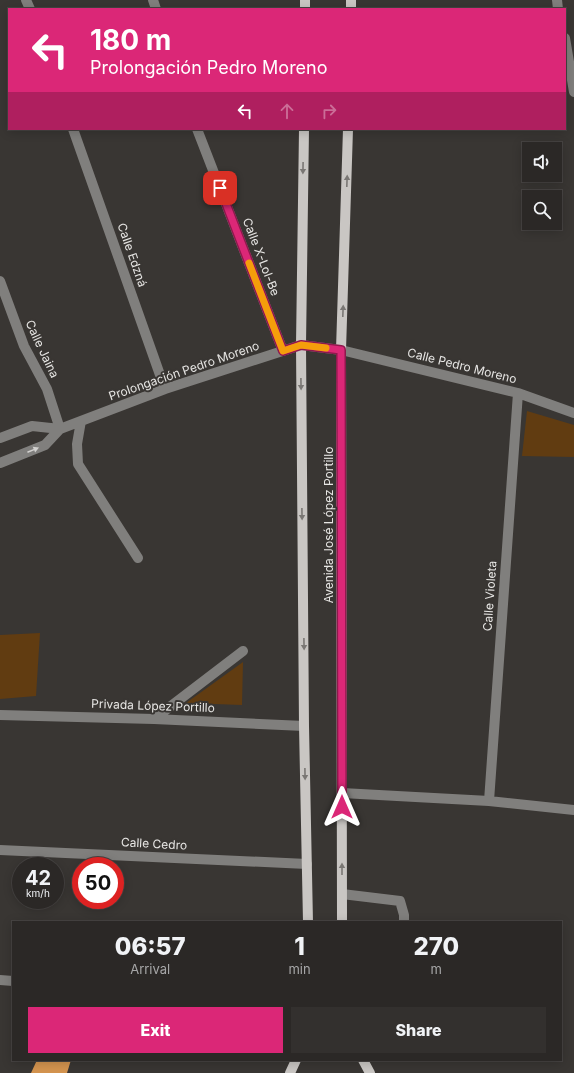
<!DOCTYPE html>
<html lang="en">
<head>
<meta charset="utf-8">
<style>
  body { margin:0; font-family:Inter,sans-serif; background:#33302e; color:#f1f3f6; height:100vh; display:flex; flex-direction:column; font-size:15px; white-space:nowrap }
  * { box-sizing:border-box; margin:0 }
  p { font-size:13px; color:#a6a6a7 }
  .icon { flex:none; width:22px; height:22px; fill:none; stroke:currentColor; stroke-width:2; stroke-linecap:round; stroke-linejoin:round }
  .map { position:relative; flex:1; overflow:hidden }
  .details { position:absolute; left:12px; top:921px; width:550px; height:140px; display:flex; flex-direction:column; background:#2b2826; border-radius:0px; box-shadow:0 2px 10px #0003,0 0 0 1px #474443 }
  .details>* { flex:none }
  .guide { position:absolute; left:8px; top:8px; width:558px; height:122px; border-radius:0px; box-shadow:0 2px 10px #0003,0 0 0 1px #474443; background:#db2777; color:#fff; overflow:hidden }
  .fabs { position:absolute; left:522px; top:142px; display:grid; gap:8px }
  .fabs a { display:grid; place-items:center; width:40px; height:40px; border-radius:0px; background:#2b2826; box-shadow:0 2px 10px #0003,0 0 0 1px #474443; font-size:20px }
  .speed { position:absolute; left:12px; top:857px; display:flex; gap:8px; font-size:20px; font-weight:700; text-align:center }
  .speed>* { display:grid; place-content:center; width:52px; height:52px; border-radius:50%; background:#2b2826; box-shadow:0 2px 10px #0003,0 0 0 1px #474443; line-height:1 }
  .speed small { font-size:10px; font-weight:400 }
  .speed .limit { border:6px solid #d22; background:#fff; color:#111 }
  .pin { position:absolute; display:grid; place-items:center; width:34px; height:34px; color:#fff; margin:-17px; border-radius:8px; box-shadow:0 2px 6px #0006 }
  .me { position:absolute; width:44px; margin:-22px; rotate:0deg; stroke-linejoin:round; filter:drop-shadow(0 0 3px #0008) }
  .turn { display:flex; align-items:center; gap:14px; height:84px; padding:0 16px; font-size:18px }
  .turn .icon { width:52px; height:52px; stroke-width:2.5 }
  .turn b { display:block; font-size:28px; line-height:34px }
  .lanes { display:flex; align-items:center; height:38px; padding:0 16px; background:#0003; justify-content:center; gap:20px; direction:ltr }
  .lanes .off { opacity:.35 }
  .eta { display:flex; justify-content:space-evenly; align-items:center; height:68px; text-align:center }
  .eta b { font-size:24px; font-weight:800; line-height:28px }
  .primary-button { display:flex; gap:8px; margin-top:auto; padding:8px 16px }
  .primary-button a { flex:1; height:46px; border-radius:0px; background:#db2777; color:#fff; font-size:16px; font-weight:800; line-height:46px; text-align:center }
  .primary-button a+a { background:#33302e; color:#f1f3f6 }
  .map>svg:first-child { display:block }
  .green { fill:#613c11 }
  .building { fill:#d4944f }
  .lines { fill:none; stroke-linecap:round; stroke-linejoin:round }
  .minor { stroke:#807f7d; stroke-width:10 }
  .major { stroke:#c9c6c3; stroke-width:10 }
  .oneway { fill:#7a7774 }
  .oneway2 { fill:#d2d1cf }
  .route-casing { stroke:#8e194d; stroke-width:10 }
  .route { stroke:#db2777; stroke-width:7 }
  .slow { stroke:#f59e0b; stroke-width:7 }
  .labels { text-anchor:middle; stroke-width:4; stroke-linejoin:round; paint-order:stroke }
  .street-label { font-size:12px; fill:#e7e6e4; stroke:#393633 }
</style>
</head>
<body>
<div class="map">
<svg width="574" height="1073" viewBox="0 0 574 1073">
  <rect width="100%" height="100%" fill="#393633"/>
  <path class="green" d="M527 411 574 425V457L522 456Z
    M40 633 36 696 0 699V635Z
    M243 662 242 705 186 703Z"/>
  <path class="building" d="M37 1060H71L67 1073H31Z"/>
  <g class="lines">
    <path class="minor" d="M26 0 30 9
      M153 0 156 9
      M557 0 558 9
      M565 38 574 92
      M73 129 165 389
      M197 129 283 351
      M0 281 24 346 47 389 60 429
      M81 421 77 444 78 464 138 558
      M0 438 32 426 60 429 165 389 301 345 341 350 518 393 574 413
      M0 463 45 445 60 429
      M0 715 154 719 304 726
      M154 719 243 651
      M342 793 489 801 574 810
      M489 801 518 393
      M0 850 307 864
      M342 894 400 901 404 915V922
      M0 980 13 981"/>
    <path class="major" d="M305 9V0
      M351 9V0
      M304 129 301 345 304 726 308 922
      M342 922 341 350 348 129
      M363 1060 370 1073
      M290 1073 296 1060"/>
  </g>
  <defs><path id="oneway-solid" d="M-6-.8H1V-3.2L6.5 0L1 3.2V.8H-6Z"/></defs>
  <g class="oneway">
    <use href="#oneway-solid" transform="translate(303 168) rotate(91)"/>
    <use href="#oneway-solid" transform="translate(347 181) rotate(-88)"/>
    <use href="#oneway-solid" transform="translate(343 311) rotate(-88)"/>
    <use href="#oneway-solid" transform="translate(301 384) rotate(89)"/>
    <use href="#oneway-solid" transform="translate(302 514) rotate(89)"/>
    <use href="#oneway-solid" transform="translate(304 644) rotate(89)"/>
    <use href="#oneway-solid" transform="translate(305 774) rotate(89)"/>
    <use href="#oneway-solid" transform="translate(342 869) rotate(-90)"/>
  </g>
  <use class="oneway2" href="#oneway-solid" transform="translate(33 450) rotate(-22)"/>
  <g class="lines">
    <defs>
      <path id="route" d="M220 188 283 351 301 345 341 350 342 807"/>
    </defs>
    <use href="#route" class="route-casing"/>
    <use href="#route" class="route"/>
    <path class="slow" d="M249 263 283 351 301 345 326 348"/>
  </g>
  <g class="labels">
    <g class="street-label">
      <text transform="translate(132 255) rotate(71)" y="4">Calle Edzná</text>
      <text transform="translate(261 257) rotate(69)" y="4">Calle X-Lol-Be</text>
      <text transform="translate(42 349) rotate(65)" y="4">Calle Jaina</text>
      <text transform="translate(462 366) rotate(14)" y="4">Calle Pedro Moreno</text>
      <text transform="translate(184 371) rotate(-19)" y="4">Prolongación Pedro Moreno</text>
      <text transform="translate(329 525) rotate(-90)" y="4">Avenida José López Portillo</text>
      <text transform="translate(490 596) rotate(-86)" y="4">Calle Violeta</text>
      <text transform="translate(153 706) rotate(2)" y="4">Privada López Portillo</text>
      <text transform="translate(154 844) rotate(3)" y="4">Calle Cedro</text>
    </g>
  </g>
</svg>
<div class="fabs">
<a><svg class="icon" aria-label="sound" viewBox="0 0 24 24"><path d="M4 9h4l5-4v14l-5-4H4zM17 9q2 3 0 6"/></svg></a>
<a><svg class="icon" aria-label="search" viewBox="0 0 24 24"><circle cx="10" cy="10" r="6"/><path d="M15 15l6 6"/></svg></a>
</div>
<div class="speed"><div>42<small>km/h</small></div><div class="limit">50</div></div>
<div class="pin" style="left:220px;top:188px;background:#d93025"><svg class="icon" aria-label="arrive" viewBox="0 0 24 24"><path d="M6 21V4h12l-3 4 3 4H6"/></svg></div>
<svg class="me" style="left:342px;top:807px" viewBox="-20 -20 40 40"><path d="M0-17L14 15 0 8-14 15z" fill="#db2777" stroke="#fff" stroke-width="4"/></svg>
<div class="guide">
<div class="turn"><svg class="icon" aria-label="left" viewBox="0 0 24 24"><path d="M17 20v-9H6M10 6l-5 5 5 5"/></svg><div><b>180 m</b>Prolongación Pedro Moreno</div></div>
<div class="lanes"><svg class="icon" aria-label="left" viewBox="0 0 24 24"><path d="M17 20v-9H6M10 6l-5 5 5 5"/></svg><svg class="icon off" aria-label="ahead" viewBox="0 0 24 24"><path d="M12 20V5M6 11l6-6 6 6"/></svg><svg class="icon off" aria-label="right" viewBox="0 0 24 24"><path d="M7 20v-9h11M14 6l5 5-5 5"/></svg></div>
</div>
<section class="details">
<div class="eta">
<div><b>06:57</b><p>Arrival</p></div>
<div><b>1</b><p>min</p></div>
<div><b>270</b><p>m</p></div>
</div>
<div class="primary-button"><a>Exit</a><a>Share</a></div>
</section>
</div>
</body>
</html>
